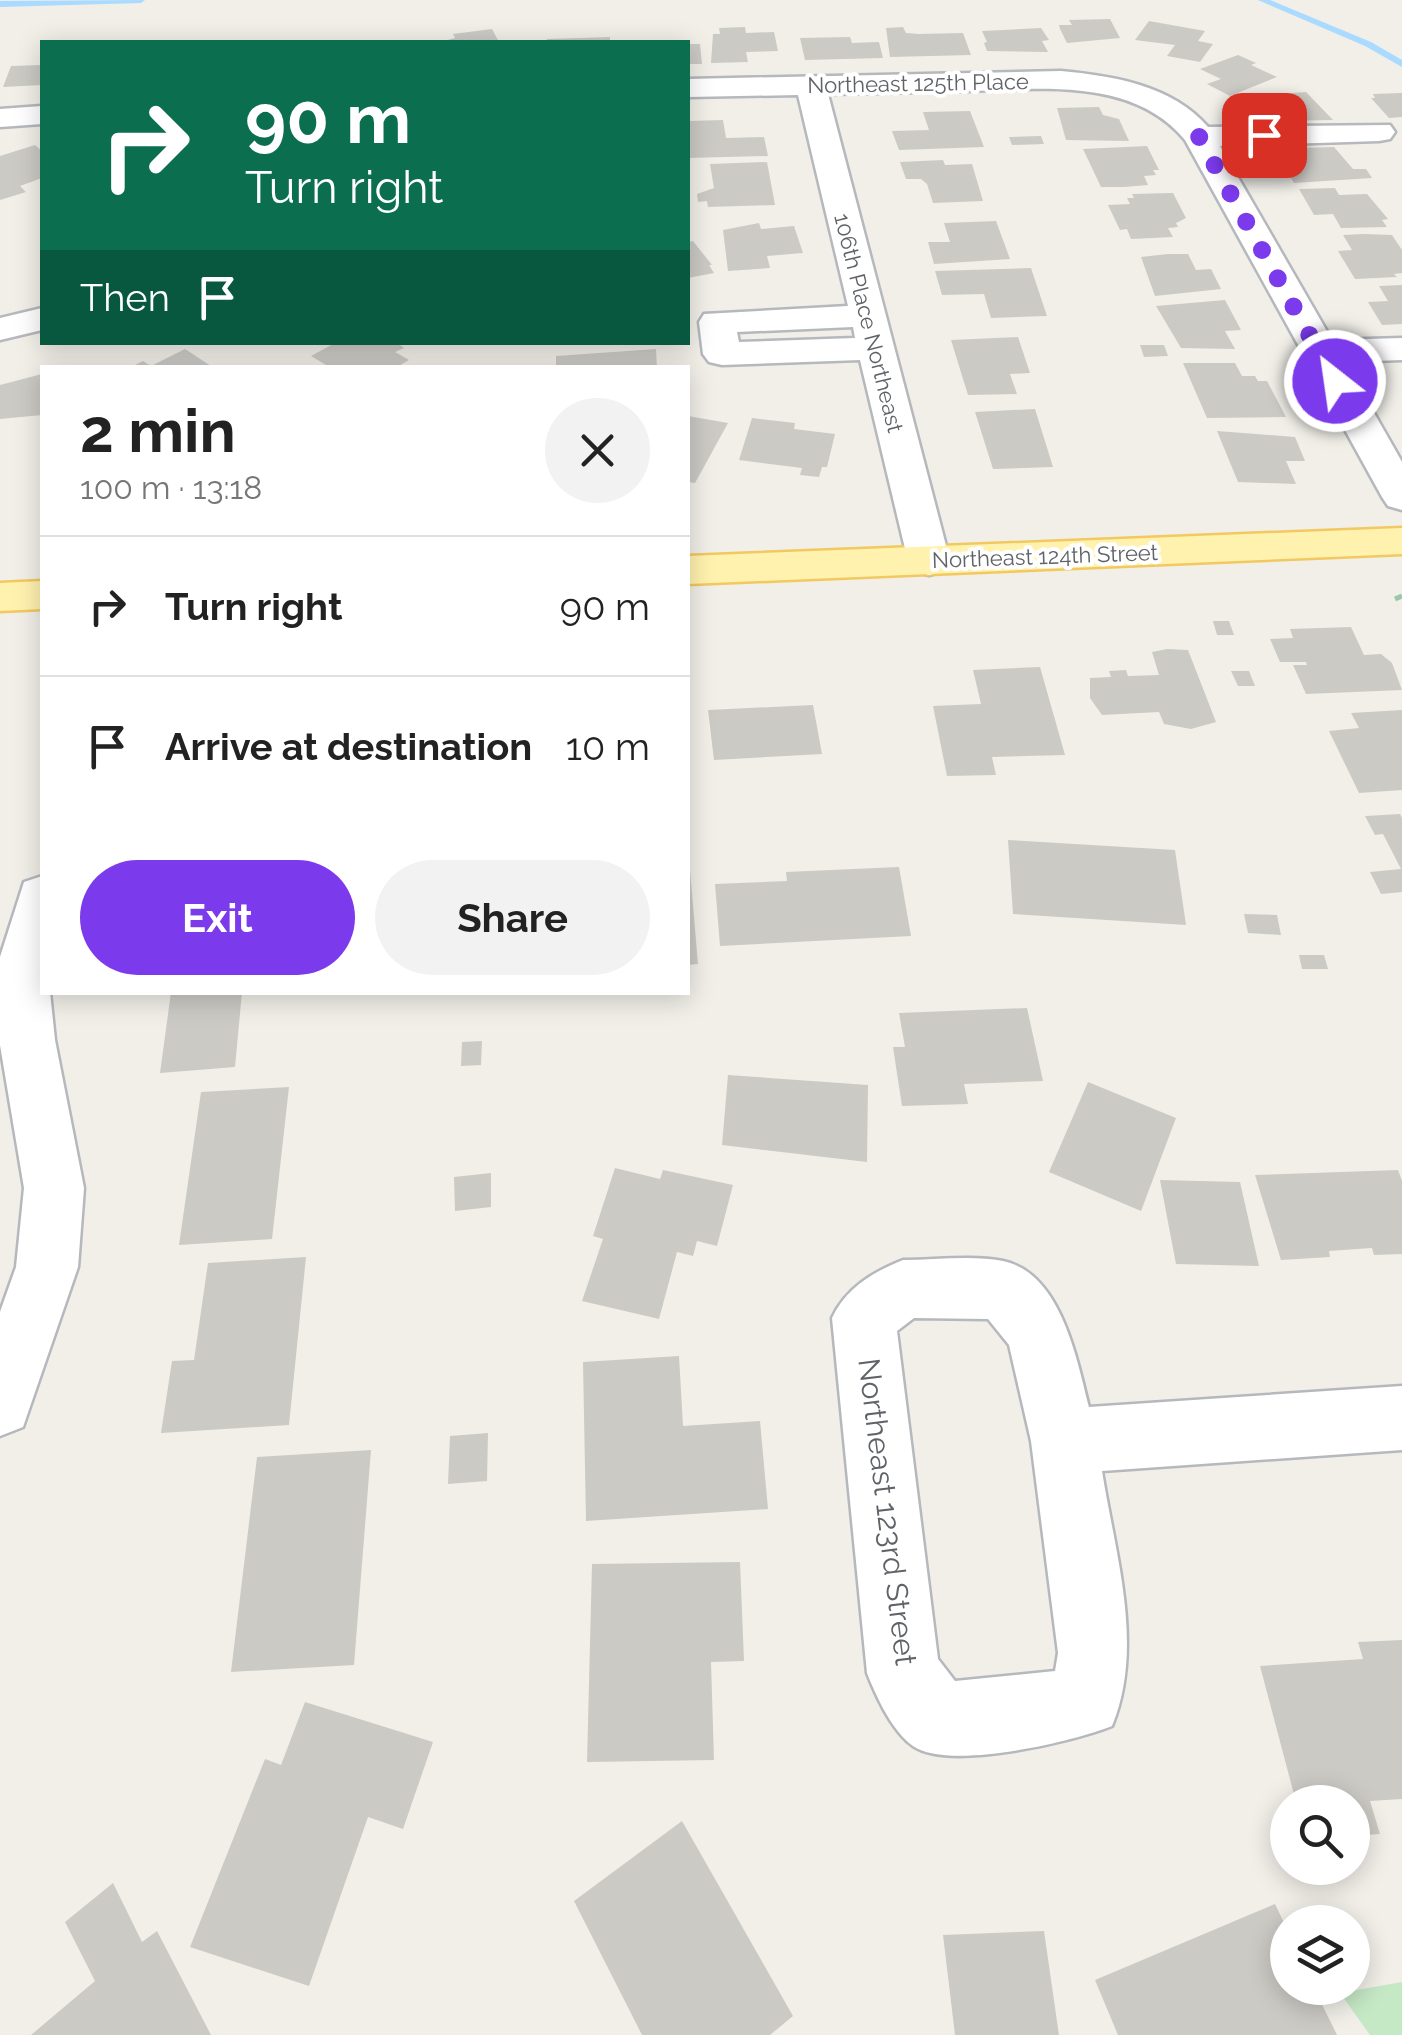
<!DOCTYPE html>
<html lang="en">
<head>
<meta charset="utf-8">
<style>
  body { margin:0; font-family:Raleway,sans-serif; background:#f2f2f2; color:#222; height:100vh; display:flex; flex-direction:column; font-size:38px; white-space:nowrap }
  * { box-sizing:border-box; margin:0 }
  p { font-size:32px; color:#767676 }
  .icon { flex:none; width:55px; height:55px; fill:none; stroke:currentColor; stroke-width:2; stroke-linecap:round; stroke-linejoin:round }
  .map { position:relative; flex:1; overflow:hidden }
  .sheet { position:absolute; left:40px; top:365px; width:650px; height:630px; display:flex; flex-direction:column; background:#fff; border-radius:0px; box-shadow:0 5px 25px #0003 }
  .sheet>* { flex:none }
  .guide { position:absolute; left:40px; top:40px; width:650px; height:305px; border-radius:0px; box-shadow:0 5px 25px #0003; background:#0b6e4f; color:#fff; overflow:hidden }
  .fabs { position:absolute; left:1270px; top:1785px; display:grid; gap:20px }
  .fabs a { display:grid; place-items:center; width:100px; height:100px; border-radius:50%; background:#fff; box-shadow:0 5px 25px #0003; font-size:50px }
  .pin { position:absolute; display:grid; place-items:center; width:85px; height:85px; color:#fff; margin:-42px; border-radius:20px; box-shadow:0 5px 15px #0006 }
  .me { position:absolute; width:110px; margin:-55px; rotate:330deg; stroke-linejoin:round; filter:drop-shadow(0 0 8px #0008) }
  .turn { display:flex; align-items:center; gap:35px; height:210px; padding:0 40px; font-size:45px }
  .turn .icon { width:130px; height:130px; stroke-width:2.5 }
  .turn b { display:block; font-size:70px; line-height:85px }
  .then { display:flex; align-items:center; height:95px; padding:0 40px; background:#0003; gap:20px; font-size:38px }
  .round { display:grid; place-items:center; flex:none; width:105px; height:105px; border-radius:52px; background:#f2f2f2 }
  .head { display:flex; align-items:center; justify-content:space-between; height:170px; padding:0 40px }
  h1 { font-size:60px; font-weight:700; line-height:75px }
  .action { display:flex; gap:20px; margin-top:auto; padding:20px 40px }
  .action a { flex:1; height:115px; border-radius:60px; background:#7c3aed; color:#fff; font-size:40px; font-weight:700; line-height:115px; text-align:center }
  .action a+a { background:#f2f2f2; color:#222 }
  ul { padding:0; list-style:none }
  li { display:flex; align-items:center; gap:30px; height:140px; padding:0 40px; border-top:2px solid #e0e0e0 }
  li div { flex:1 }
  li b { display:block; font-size:38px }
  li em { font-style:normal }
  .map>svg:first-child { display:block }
  .green { fill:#c5e8c5 }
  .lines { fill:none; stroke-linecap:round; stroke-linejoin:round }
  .stream { fill:#aadaff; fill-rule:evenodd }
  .building { fill:#cccac5 }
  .minor-casing { stroke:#b5b8bc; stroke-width:5 }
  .major-casing { stroke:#f2c960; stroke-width:5 }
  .path { stroke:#9cc7a9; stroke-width:5; stroke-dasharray:8 4; stroke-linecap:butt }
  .minor { fill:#fff; fill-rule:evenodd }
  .major { fill:#fff2af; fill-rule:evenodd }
  .route { stroke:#7c3aed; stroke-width:18; stroke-dasharray:0 32.4 }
  .labels { text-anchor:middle; stroke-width:8; stroke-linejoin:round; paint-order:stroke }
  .far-street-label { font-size:22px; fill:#5f6368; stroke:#fff }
  .near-street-label { font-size:30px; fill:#5f6368; stroke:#fff }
</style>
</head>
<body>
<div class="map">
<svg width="1402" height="2035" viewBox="0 0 1402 2035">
  <rect width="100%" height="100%" fill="#f1efe8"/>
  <path class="green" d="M1402 1982V2035H1370L1340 1993Z"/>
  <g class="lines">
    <path class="stream" d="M145 0 141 3 0 7V1Z
      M1258 0H1270L1371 42 1402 60V67L1365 46Z"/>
  </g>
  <path class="building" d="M1110 19 1120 38 1067 43 1060 29 1059 25H1072L1069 20Z
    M1149 21 1205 31 1198 41 1213 44 1200 62 1167 56 1175 45 1135 40Z
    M745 27 746 33 774 32 778 51 746 52 748 62 711 63 713 34H720L719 28Z
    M903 27 906 33 919 34 963 33 971 55 890 57 886 28Z
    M1041 28 1049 40 1042 41 1048 52 987 51 984 43 987 42 982 31Z
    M492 29 499 42H440L455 38 453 34Z
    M610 37V42H547V39Z
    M850 37 852 43 879 42 883 58 805 60 800 38Z
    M688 44H700L702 64H688Z
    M1238 55 1256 63 1251 65 1277 77 1230 96 1207 84 1221 79 1200 69Z
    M42 65V85L3 87 11 66Z
    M1306 92 1333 120 1273 121 1262 106H1272L1263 95Z
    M1402 93V117L1389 118 1371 98H1375L1373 94Z
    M1099 107 1103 115 1119 119 1129 141 1066 140 1057 108Z
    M970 111 984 147 899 150 892 131 929 130 923 112Z
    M723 120 726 138 764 137 768 156 688 158V121Z
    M1041 136 1044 144 1012 145 1009 137Z
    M35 145 42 151V178L20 186 26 192 0 200V156Z
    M1147 146 1159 170H1153L1156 175 1144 176 1148 185 1124 187H1101L1083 149Z
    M1334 147 1353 169H1366L1372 178 1294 183 1283 165H1294L1289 157H1298L1293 148Z
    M943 160 945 165 972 164 983 201 933 203 927 184 921 179H906L900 162Z
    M767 162 775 205 708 207 707 201 698 202 697 194 714 188 710 164Z
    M1335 188 1339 195 1367 194 1388 219 1382 220 1387 227 1341 228 1333 214 1314 215 1299 189Z
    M1173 193 1186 218 1176 223 1178 227 1168 228 1173 237 1131 239 1127 229 1120 230 1108 205 1130 204 1127 198H1134L1132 194Z
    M996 221 1010 259 934 264 928 242H950L944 223Z
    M759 223 761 229 794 226 803 253 767 256 770 268 728 271 723 230Z
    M1364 234 1392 235 1402 250V273L1394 274 1397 277 1355 279 1338 251 1352 250 1343 235Z
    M693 241 712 265H709L714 273 688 278V242Z
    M1168 254H1188L1196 270 1211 269 1221 289 1155 296 1141 257Z
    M1031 268 1047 316 991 318 984 294 942 295 935 271Z
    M1402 285V324L1382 325 1368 302 1388 301 1379 286Z
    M1225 300 1241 330 1225 331 1235 349 1181 348 1156 306Z
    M1018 337 1030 373 1010 374 1017 394 968 395 951 340Z
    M337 342H396L404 348 395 352 409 360 395 368H331L311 356Z
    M1140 345H1164L1168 356 1144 357Z
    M185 349 214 368H129L143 361 151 366Z
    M656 349 657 368H556V356Z
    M1183 363H1235L1242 376H1255L1258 381H1267L1286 417 1207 418Z
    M42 374V415L0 419V385Z
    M1035 409 1053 467 993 469 975 412Z
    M688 416 728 423 695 483 688 482Z
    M752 418 795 423 794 429 835 434 827 467H822L819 477 800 475 802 468 739 460Z
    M1217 431 1295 437 1305 461H1286L1296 484 1238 482Z
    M1213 621H1229L1234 635H1217Z
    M1351 627 1364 655 1381 654 1392 663 1402 690 1306 694 1293 665H1307L1306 662H1280L1270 639 1293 638 1290 629Z
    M1167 649 1188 650 1216 722 1191 729 1164 724 1159 712 1102 715 1090 698V678L1111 677 1109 671 1126 670 1128 676 1159 675 1152 652Z
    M1040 667 1065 755 992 757 996 775 947 776 933 706 981 704 973 670Z
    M1231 671H1249L1255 686H1238Z
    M813 705 822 754 714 760 708 710Z
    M1402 710V790L1359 793 1329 731 1359 728 1351 713Z
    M1400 814 1402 818V892L1381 894 1370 872 1401 869 1383 834 1375 835 1365 816Z
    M1008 840 1175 850 1186 925 1013 914Z
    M899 867 911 936 720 946 715 884 787 881 786 872Z
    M690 870 698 964 688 965V871Z
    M1244 914 1277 915 1281 935 1248 933Z
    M1299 955H1324L1328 969H1302Z
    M171 992H242L235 1067 160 1073Z
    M1027 1008 1043 1081 964 1084 968 1104 902 1106 893 1047H905L899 1013Z
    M482 1041 481 1065 461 1066 462 1042Z
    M728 1075 868 1085 867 1162 722 1145Z
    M1088 1082 1176 1118 1141 1211 1049 1172Z
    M289 1087 272 1239 179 1245 201 1092Z
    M615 1168 660 1179 663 1170 733 1185 717 1246 697 1241 693 1256 677 1252 659 1319 582 1301 603 1239 593 1236Z
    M1398 1170 1402 1181V1254L1374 1255 1372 1248 1329 1251 1330 1257 1281 1260 1255 1175Z
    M491 1173V1207L455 1211 454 1177Z
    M1160 1180 1240 1182 1259 1266 1176 1264Z
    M306 1257 289 1425 161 1433 172 1361 194 1360 208 1263Z
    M679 1356 683 1426 760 1421 768 1509 586 1521 583 1362Z
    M488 1433 487 1481 448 1484 450 1436Z
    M371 1450 354 1665 231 1672 257 1457Z
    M740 1562 744 1661 711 1662 714 1760 587 1762 592 1564Z
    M1402 1640V1799L1370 1801 1380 1834 1352 1836V1802H1296L1260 1666 1363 1659 1358 1642Z
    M305 1702 433 1742 403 1829 368 1817 309 1986 190 1947 265 1759 281 1765Z
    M682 1821 793 2016 770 2035H642L574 1901Z
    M113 1883 142 1942 157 1931 211 2035H31L95 1981 65 1922Z
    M1275 1904 1288 1931V1988H1314L1337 2035H1118L1095 1980Z
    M1044 1931 1059 2035H955L943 1935Z"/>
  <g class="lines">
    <defs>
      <path id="minor" d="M1061 71C1113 76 1172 85 1208 127L1390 125 1395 132 1390 139 1379 141 1220 146 1332 340 1402 338V360L1345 362 1402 462V510L1388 506 1382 497 1185 140C1133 77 1040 89 968 91 921 92 875 93 828 94L950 561 944 571 929 575 914 571 908 561 860 360 722 365 709 362 703 354 699 322 704 314 848 306 798 95 688 97V79ZM853 327 855 338 739 342 737 332Z
        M42 106V124L0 127V109Z
        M42 308V330L0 340V318Z
        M42 876V992H50L55 1040 84 1188 78 1267 23 1427 0 1436V1312L16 1267 24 1188 0 1045V957L24 882Z
        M903 1260C935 1260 972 1255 1003 1261 1061 1273 1077 1360 1089 1407L1402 1386V1450L1102 1471C1115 1554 1145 1646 1112 1726 1072 1742 949 1771 913 1746 892 1731 876 1696 867 1673L832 1318C846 1288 873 1272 903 1260ZM914 1318 988 1319 1009 1345 1031 1441 1058 1653 1055 1671 955 1681 938 1659 897 1331Z"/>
      <path id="major" d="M1402 528V554L688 584V556Z
        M42 581V609L0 611V583Z"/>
    </defs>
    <use href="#minor" class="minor-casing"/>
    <use href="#major" class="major-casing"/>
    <path class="path" d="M1395 599 1402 596"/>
    <use href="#minor" class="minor"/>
    <use href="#major" class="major"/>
  </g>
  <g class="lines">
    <path class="route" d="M1264 135 1199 137 1335 381"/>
  </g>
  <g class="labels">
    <g class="far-street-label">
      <text transform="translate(918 83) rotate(-1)" y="8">Northeast 125th Place</text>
      <text transform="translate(869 323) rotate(76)" y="8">106th Place Northeast</text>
      <text transform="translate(1045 556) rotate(-2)" y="8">Northeast 124th Street</text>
    </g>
    <g class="near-street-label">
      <text transform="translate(887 1512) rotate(83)" y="10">Northeast 123rd Street</text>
    </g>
  </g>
</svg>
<div class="fabs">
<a><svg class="icon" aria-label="search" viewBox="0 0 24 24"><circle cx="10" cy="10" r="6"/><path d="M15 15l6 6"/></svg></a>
<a><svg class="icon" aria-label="layers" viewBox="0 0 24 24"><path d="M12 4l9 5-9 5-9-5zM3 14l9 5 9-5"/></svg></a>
</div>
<div class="pin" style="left:1264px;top:135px;background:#d93025"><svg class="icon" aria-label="arrive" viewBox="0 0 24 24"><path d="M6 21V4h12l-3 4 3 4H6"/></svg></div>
<svg class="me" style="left:1335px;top:381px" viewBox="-20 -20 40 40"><circle r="17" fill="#7c3aed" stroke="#fff" stroke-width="3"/><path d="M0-11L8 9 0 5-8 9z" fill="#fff"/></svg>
<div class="guide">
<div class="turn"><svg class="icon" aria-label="right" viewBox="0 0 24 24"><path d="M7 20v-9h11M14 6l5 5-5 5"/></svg><div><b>90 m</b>Turn right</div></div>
<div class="then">Then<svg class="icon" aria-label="arrive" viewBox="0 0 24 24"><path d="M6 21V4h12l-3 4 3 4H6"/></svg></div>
</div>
<section class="sheet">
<div class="head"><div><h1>2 min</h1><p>100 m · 13:18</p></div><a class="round"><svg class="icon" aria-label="close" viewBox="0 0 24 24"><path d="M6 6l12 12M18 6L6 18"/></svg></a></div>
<ul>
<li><svg class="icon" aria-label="right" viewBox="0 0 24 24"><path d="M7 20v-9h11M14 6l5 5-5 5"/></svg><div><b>Turn right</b></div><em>90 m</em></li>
<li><svg class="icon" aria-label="arrive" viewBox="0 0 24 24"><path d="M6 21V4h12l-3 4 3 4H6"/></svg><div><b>Arrive at destination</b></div><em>10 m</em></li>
</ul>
<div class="action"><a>Exit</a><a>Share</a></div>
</section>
</div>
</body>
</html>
